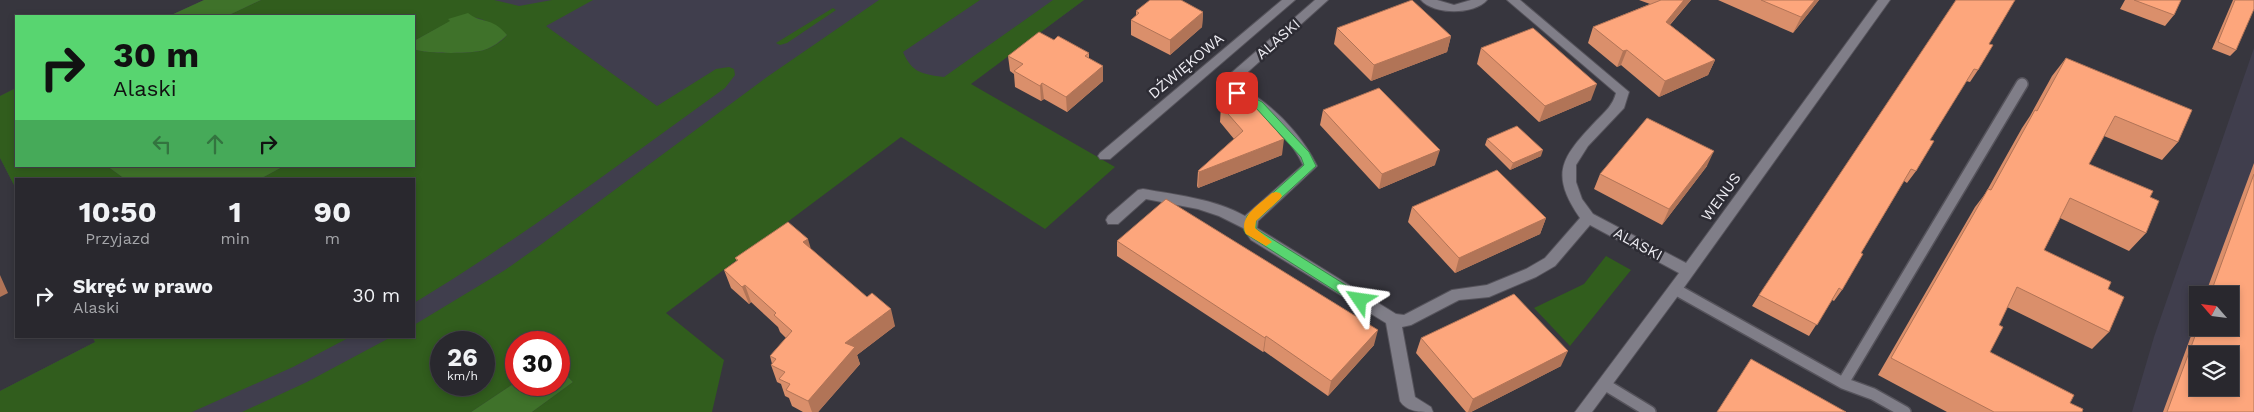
<!DOCTYPE html>
<html lang="pl">
<head>
<meta charset="utf-8">
<style>
  body { margin:0; font-family:"Work Sans",sans-serif; background:#35343a; color:#f1f3f6; height:100vh; display:flex; flex-direction:column; font-size:19px; white-space:nowrap }
  * { box-sizing:border-box; margin:0 }
  p { font-size:16px; color:#a5a6aa }
  .icon { flex:none; width:28px; height:28px; fill:none; stroke:currentColor; stroke-width:2; stroke-linecap:round; stroke-linejoin:round }
  .map { position:relative; flex:1; overflow:hidden }
  .sheet { position:absolute; left:15px; top:178px; width:400px; height:160px; display:flex; flex-direction:column; background:#29282e; border-radius:0px; box-shadow:0 2px 8px #0003,0 0 0 1px #45444a }
  .sheet>* { flex:none }
  .top-card { position:absolute; left:15px; top:15px; width:400px; height:152px; border-radius:0px; box-shadow:0 2px 8px #0003,0 0 0 1px #45444a; background:#58d570; color:#111; overflow:hidden }
  .needle { width:32px; rotate:298deg }
  .buttons { position:absolute; left:2189px; top:286px; display:grid; gap:10px }
  .buttons a { display:grid; place-items:center; width:50px; height:50px; border-radius:0px; background:#29282e; box-shadow:0 2px 8px #0003,0 0 0 1px #45444a; font-size:25px }
  .speed { position:absolute; left:430px; top:331px; display:flex; gap:10px; font-size:25px; font-weight:700; text-align:center }
  .speed>* { display:grid; place-content:center; width:65px; height:65px; border-radius:50%; background:#29282e; box-shadow:0 2px 8px #0003,0 0 0 1px #45444a; line-height:1 }
  .speed small { font-size:12px; font-weight:400 }
  .speed .limit { border:8px solid #d22; background:#fff; color:#111 }
  .pin { position:absolute; display:grid; place-items:center; width:42px; height:42px; color:#fff; margin:-21px; border-radius:10px; box-shadow:0 2px 8px #0006 }
  .me { position:absolute; width:55px; margin:-28px; rotate:302deg; stroke-linejoin:round; filter:drop-shadow(0 0 4px #0008) }
  .turn { display:flex; align-items:center; gap:18px; height:105px; padding:0 15px; font-size:22px }
  .turn .icon { width:65px; height:65px; stroke-width:2.5 }
  .turn b { display:block; font-size:35px; line-height:42px }
  .lanes { display:flex; align-items:center; height:48px; padding:0 15px; background:#0003; justify-content:center; gap:25px; direction:ltr }
  .lanes .off { opacity:.35 }
  .eta { display:flex; justify-content:space-evenly; align-items:center; height:85px; text-align:center }
  .eta b { font-size:30px; font-weight:700; line-height:35px }
  ul { padding:0; list-style:none }
  li { display:flex; align-items:center; gap:15px; height:65px; padding:0 15px }
  li div { flex:1 }
  li b { display:block; font-size:19px }
  li em { font-style:normal }
  .map>svg:first-child { display:block }
  .built { fill:#403e4d; fill-rule:evenodd }
  .green { fill:#315d1d; fill-rule:evenodd }
  .forest { fill:#3f722a }
  .lines { fill:none; stroke-linecap:round; stroke-linejoin:round }
  .service-casing { stroke:#55535b; stroke-width:14 }
  .minor-casing { stroke:#55535b; stroke-width:2 }
  .service { stroke:#807e88; stroke-width:11 }
  .minor { fill:#807e88; fill-rule:evenodd }
  .wall { fill:#da8f6b }
  .shaded-wall { fill:#b17457 }
  .building { fill:#fda67c; stroke:#b17457; fill-rule:evenodd }
  .route { fill:#58d570; stroke:#398a49 }
  .slow { fill:#f59e0b }
  .labels { text-anchor:middle; stroke-width:5; stroke-linejoin:round; paint-order:stroke }
  .street-label { font-size:15px; fill:#eeedf3; stroke:#2d2c34 }
</style>
</head>
<body>
<div class="map">
<svg width="2254" height="412" viewBox="0 0 2254 412">
  <rect width="100%" height="100%" fill="#37363e"/>
  <path class="built" d="M204 0H1084L943 104 854 48 334 412H0V391L95 342 92 336H414V179H16V189L0 158V96L16 88V166H414V16H169Z
    M2254 48V412H2132L2154 337ZM2198 295H2230V328H2198ZM2198 355H2230V388H2198Z"/>
  <path class="green" d="M261 0H494L519 6 552 0H593L546 26 657 106 716 69 729 67 734 69 735 75 725 88C623 161 522 238 414 303V179H260L284 166H414V49C426 54 472 54 484 50 493 47 501 42 507 35 487 19 475 13 449 19L451 21 414 41V16H227Z
    M879 0H980L903 52C912 73 922 74 944 77L1053 0H1084L971 84 1115 167 1045 229 901 137 666 313 724 360 712 412H532L573 382 559 368V342H516V382L471 412H242L307 382 393 336H414V325L505 270 539 246 767 77ZM441 342H484V385H441Z
    M833 8 836 10 787 43 780 45 776 43Z
    M16 88V166H107L125 179H16V189L0 158V96Z
    M1606 256 1631 270 1570 346 1534 308 1584 284Z
    M92 336H352L293 367 192 412H0V391L95 342Z"/>
  <path class="forest" d="M204 0H261L227 16H169Z
    M468 13C481 24 491 16 507 35 501 41 493 47 484 50 471 54 426 54 414 49V41L450 21 448 19Z
    M107 166H284L260 179H125Z
    M559 368 573 382 532 412H471L516 382V385H559Z"/>
  <g class="lines">
    <defs>
      <path id="service" d="M1675 289 1843 383 1873 394 1905 412
        M1843 383 2022 84
        M1604 384 1650 412"/>
      <path id="minor" d="M1282 0H1295L1110 159H1100L1098 156 1100 153Z
        M1315 0H1328L1240 79 1238 85C1245 91 1253 94 1261 100 1283 116 1305 141 1317 166L1258 221 1257 228 1396 314 1404 315 1452 290 1487 285 1526 269 1545 258 1580 218C1549 173 1562 157 1596 121 1605 112 1613 105 1616 93L1507 0H1520L1629 92 1624 108 1588 146 1576 165V182L1582 199 1593 214 1686 263 1878 0H1890L1680 293 1592 412H1575L1679 273 1590 225 1555 266 1536 277 1489 297 1459 300 1411 325 1402 327 1415 397 1431 407 1433 412C1420 412 1407 412 1400 401L1386 323 1251 240 1243 228 1219 216 1198 209 1146 199 1118 224H1108L1106 220 1108 216 1138 190 1143 189C1177 195 1215 199 1245 216L1303 165C1293 143 1270 118 1250 105 1241 99 1231 96 1225 86L1230 74Z
        M1421 0H1437L1454 5 1471 0H1487C1474 15 1434 15 1421 0Z"/>
    </defs>
    <use href="#service" class="service-casing"/>
    <use href="#minor" class="minor-casing"/>
    <use href="#service" class="service"/>
    <use href="#minor" class="minor"/>
  </g>
  <path class="wall" d="M1639 0H1691L1670 25 1715 60 1708 75 1659 97 1621 65 1617 67 1588 43 1593 27 1650 4Z
    M1718 0H1819L1793 33Z
    M2125 0H2181L2174 15 2165 26 2120 9Z
    M2233 0H2254L2236 50 2230 56 2212 49Z
    M1136 11 1203 12 1202 27 1170 55 1131 35V20L1136 16Z
    M1337 28 1451 36 1447 52 1371 81 1334 44Z
    M1054 40 1089 53V59L1103 81 1067 112 1044 99 1041 101 1015 87 1014 74 1010 71 1008 56Z
    M1989 44 1978 70 1970 82 1966 81 1930 140 1916 171 1907 183 1904 181 1861 253 1842 290 1834 301 1832 300 1809 336 1752 306 1759 295Z
    M1481 48 1591 100 1539 122 1477 64Z
    M2066 58 2178 142 2162 160 2104 136 2089 164 2150 197 2146 233 2129 251 2060 218 2044 250 2108 289 2109 332 2092 349 2007 307 1999 325 1990 352 2070 403 2082 412H1947L1878 375 1975 207 1985 194 2022 128 2030 116 2052 76Z
    M1221 106 1282 155 1198 188 1197 186 1198 171 1234 139 1220 122Z
    M1323 110 1435 165 1379 189 1320 125Z
    M1487 139 1541 156 1510 170 1485 145Z
    M2254 163V412H2163L2198 317V328H2230V295H2205Z
    M1707 166 1662 225 1594 189 1600 174Z
    M1412 207 1546 218 1540 234 1455 273 1408 222Z
    M1117 241 1374 345 1328 396 1264 351 1263 352 1117 256Z
    M811 249 895 326 857 355 860 364 818 412H803L792 406 789 398 785 396 781 384 777 382 771 365 772 364 770 356 786 338 780 332 778 327 751 302 749 304 731 288 724 270 737 261 735 258Z
    M1421 338 1561 366 1471 412H1466L1416 353Z"/>
  <path class="shaded-wall" d="M1684 0H1691L1659 37 1666 22Z
    M1815 0H1819L1793 33 1801 17Z
    M1203 12 1202 27 1170 55V40Z
    M1451 36 1447 52 1371 81 1374 65Z
    M1627 50 1621 65 1617 67 1623 51Z
    M1715 60 1708 75 1659 97 1665 81Z
    M1103 66V81L1067 112 1066 97Z
    M1042 83 1044 99 1041 101 1040 86Z
    M1597 84 1591 100 1539 122 1545 106Z
    M1284 139 1282 155 1198 188 1199 172Z
    M1440 150 1435 165 1379 189 1382 174Z
    M1543 150 1541 156 1510 170 1513 163Z
    M1714 151 1707 166 1662 225 1669 209Z
    M1546 218 1540 234 1455 273 1459 258Z
    M808 239 813 256 803 242Z
    M0 275 8 293 0 297Z
    M745 285 751 302 749 304 742 287Z
    M891 309 895 326 857 355 860 364 818 412H812L808 401 845 343Z
    M1378 330 1374 345 1328 396 1331 381Z
    M1266 336 1264 351 1263 352 1265 338Z
    M1568 351 1561 366 1471 412H1468L1473 399Z"/>
  <path class="building" d="M1150 0H1181L1203 12 1170 40 1131 20 1139 13 1136 11Z
    M1412 0 1451 36 1374 65 1337 28Z
    M1661 0H1684L1666 22 1715 60 1665 81 1627 50 1623 51 1593 27Z
    M1761 0H1815L1801 17Z
    M1956 0H2015L1989 44 1993 45 1978 70 1974 69 1930 140 1934 141 1916 171 1911 169 1861 253 1863 254 1842 290 1839 288 1817 325 1759 295Z
    M2134 0H2181L2174 15Z
    M2235 0H2254V9L2236 50 2218 42Z
    M1533 28 1597 84 1545 106 1481 48Z
    M1039 32 1054 40 1058 36 1089 53 1085 56 1103 66 1066 97 1042 83 1040 86 1014 71 1023 64 1008 56Z
    M2066 58 2192 110 2178 142 2115 116 2089 164 2153 191 2150 197 2159 201 2146 233 2070 198 2044 250 2111 282 2108 289 2124 297 2109 332 2017 287 1999 325 2003 327 1990 352 2074 395 2070 403 2083 409 2082 412H1994L1891 358 1988 189 1991 190 2035 110 2037 111Z
    M1379 88 1440 150 1382 174 1323 110Z
    M1246 96 1284 139 1199 172 1198 171 1243 131 1221 106Z
    M1647 118 1714 151 1669 209 1600 174Z
    M1517 126 1543 150 1513 163 1487 139Z
    M1497 170 1546 218 1459 258 1412 207Z
    M2254 174V412H2167L2198 328H2230V295H2210ZM2198 355H2230V388H2198Z
    M1166 199 1378 330 1331 381 1266 336 1265 338 1117 241Z
    M788 222 808 239 803 242 867 297 872 293 891 309 845 343 855 347 808 401 786 390 790 384 779 379 785 372 771 365 776 359 770 356 792 331 774 315 776 313 745 285 742 287 724 270 738 260 735 258Z
    M1514 294 1568 351 1473 399 1421 338Z
    M1751 359 1846 412H1717Z"/>
  <path class="route" d="M1237 89 1262 102 1309 152 1316 166 1256 221V229L1365 297 1367 300 1365 304H1356L1246 234 1244 230 1247 216 1304 165 1301 157 1255 107 1233 95V90Z"/>
  <path class="slow" d="M1276 192 1280 193 1282 196 1280 199 1256 221 1255 228 1272 242 1266 246 1246 234C1237 217 1261 203 1272 193Z"/>
  <g class="labels">
    <g class="street-label">
      <text transform="translate(1278 39) rotate(-41)" y="5">ALASKI</text>
      <text transform="translate(1186 66) rotate(-40)" y="5">DŹWIĘKOWA</text>
      <text transform="translate(1721 197) rotate(-54)" y="5">WENUS</text>
      <text transform="translate(1638 244) rotate(28)" y="5">ALASKI</text>
    </g>
  </g>
</svg>
<div class="buttons">
<a><svg class="needle" viewBox="-14 -14 28 28"><path d="M0-13l5 13h-10z" fill="#e53935"/><path d="M0 13l5-13h-10z" fill="#a5a6aa"/></svg></a>
<a><svg class="icon" aria-label="layers" viewBox="0 0 24 24"><path d="M12 4l9 5-9 5-9-5zM3 14l9 5 9-5"/></svg></a>
</div>
<div class="speed"><div>26<small>km/h</small></div><div class="limit">30</div></div>
<div class="pin" style="left:1237px;top:93px;background:#d93025"><svg class="icon" aria-label="arrive" viewBox="0 0 24 24"><path d="M6 21V4h12l-3 4 3 4H6"/></svg></div>
<svg class="me" style="left:1360px;top:300px" viewBox="-20 -20 40 40"><path d="M0-17L14 15 0 8-14 15z" fill="#58d570" stroke="#fff" stroke-width="4"/></svg>
<div class="top-card">
<div class="turn"><svg class="icon" aria-label="right" viewBox="0 0 24 24"><path d="M7 20v-9h11M14 6l5 5-5 5"/></svg><div><b>30 m</b>Alaski</div></div>
<div class="lanes"><svg class="icon off" aria-label="left" viewBox="0 0 24 24"><path d="M17 20v-9H6M10 6l-5 5 5 5"/></svg><svg class="icon off" aria-label="ahead" viewBox="0 0 24 24"><path d="M12 20V5M6 11l6-6 6 6"/></svg><svg class="icon" aria-label="right" viewBox="0 0 24 24"><path d="M7 20v-9h11M14 6l5 5-5 5"/></svg></div>
</div>
<section class="sheet">
<div class="eta">
<div><b>10:50</b><p>Przyjazd</p></div>
<div><b>1</b><p>min</p></div>
<div><b>90</b><p>m</p></div>
</div>
<ul>
<li><svg class="icon" aria-label="right" viewBox="0 0 24 24"><path d="M7 20v-9h11M14 6l5 5-5 5"/></svg><div><b>Skręć w prawo</b><p>Alaski</p></div><em>30 m</em></li>
</ul>
</section>
</div>
</body>
</html>
